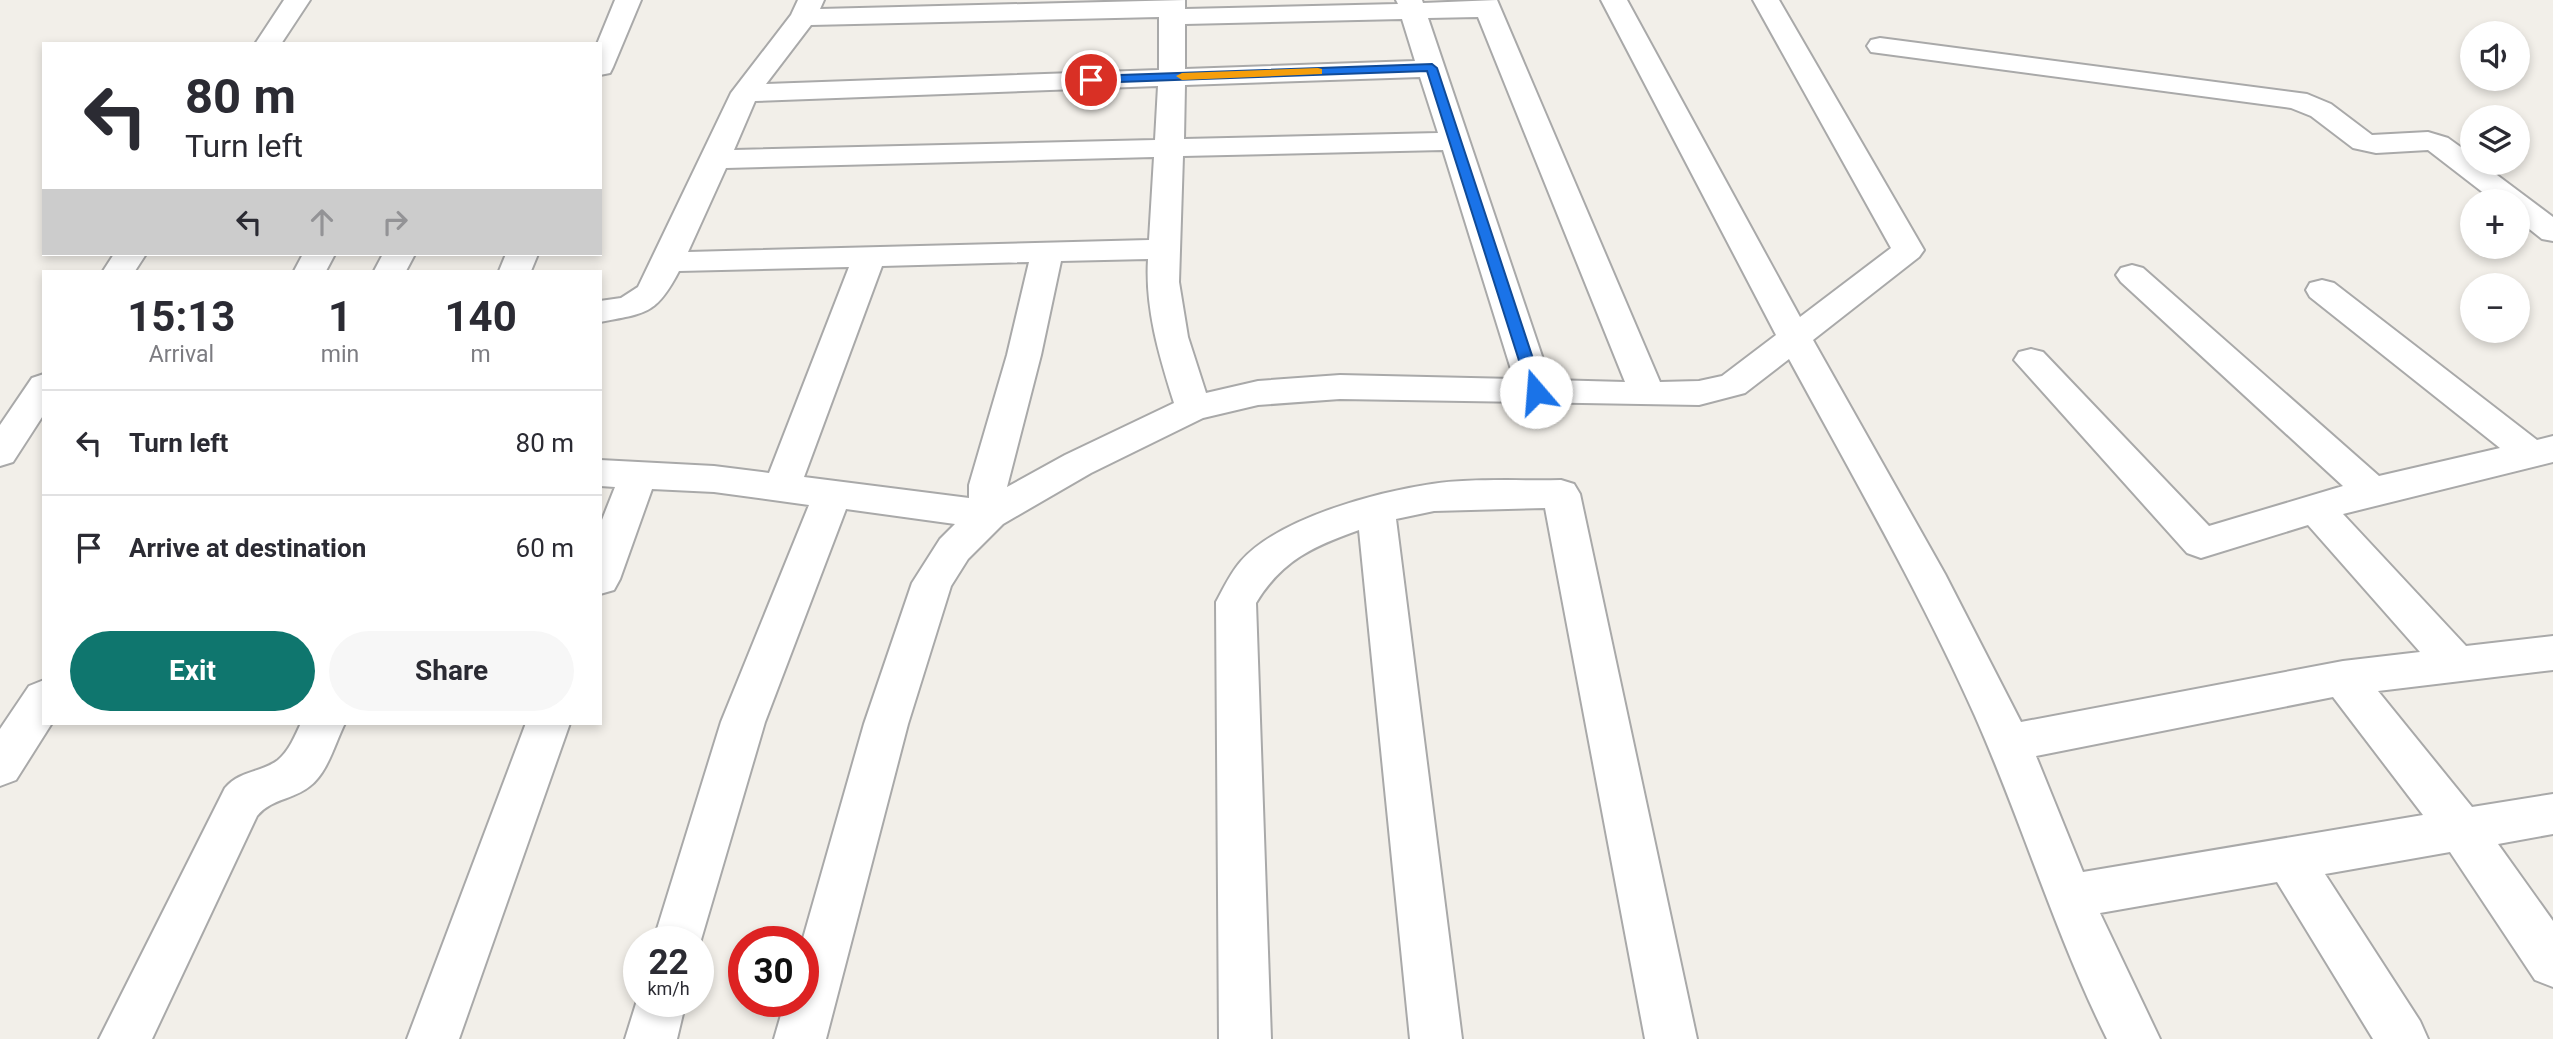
<!DOCTYPE html>
<html lang="en">
<head>
<meta charset="utf-8">
<style>
  body { margin:0; font-family:Roboto,sans-serif; background:#f7f7f7; color:#2b2b33; height:100vh; display:flex; flex-direction:column; font-size:26px; white-space:nowrap }
  * { box-sizing:border-box; margin:0 }
  p { font-size:23px; color:#7c7c81 }
  .icon { flex:none; width:38px; height:38px; fill:none; stroke:currentColor; stroke-width:2; stroke-linecap:round; stroke-linejoin:round }
  .map { position:relative; flex:1; overflow:hidden }
  .side { position:absolute; left:42px; top:270px; width:560px; height:455px; display:flex; flex-direction:column; background:#fff; border-radius:0px; box-shadow:0 4px 10px #0003 }
  .side>* { flex:none }
  .top-card { position:absolute; left:42px; top:42px; width:560px; height:214px; border-radius:0px; box-shadow:0 4px 10px #0003; background:#fff; color:#2b2b33; overflow:hidden }
  .tools { position:absolute; left:2460px; top:21px; display:grid; gap:14px }
  .tools a { display:grid; place-items:center; width:70px; height:70px; border-radius:50%; background:#fff; box-shadow:0 4px 10px #0003; font-size:35px }
  .speed { position:absolute; left:623px; top:926px; display:flex; gap:14px; font-size:35px; font-weight:700; text-align:center }
  .speed>* { display:grid; place-content:center; width:91px; height:91px; border-radius:50%; background:#fff; box-shadow:0 4px 10px #0003; line-height:1 }
  .speed small { font-size:18px; font-weight:400 }
  .speed .limit { border:10px solid #d22; background:#fff; color:#111 }
  .pin { position:absolute; display:grid; place-items:center; width:60px; height:60px; color:#fff; margin:-30px; border:4px solid #fff; border-radius:50%; box-shadow:0 2px 7px #0007 }
  .me { position:absolute; width:77px; margin:-38px; rotate:342deg; stroke-linejoin:round; filter:drop-shadow(0 0 5px #0008) }
  .turn { display:flex; align-items:center; gap:24px; height:147px; padding:0 28px; font-size:32px }
  .turn .icon { width:91px; height:91px; stroke-width:2.5 }
  .turn b { display:block; font-size:49px; line-height:60px }
  .lanes { display:flex; align-items:center; height:66px; padding:0 28px; background:#0003; justify-content:center; gap:35px; direction:ltr }
  .lanes .off { opacity:.35 }
  .eta { display:flex; justify-content:space-evenly; align-items:center; height:119px; text-align:center }
  .eta b { font-size:42px; font-weight:700; line-height:49px }
  .button { display:flex; gap:14px; margin-top:auto; padding:14px 28px }
  .button a { flex:1; height:80px; border-radius:42px; background:#0f766e; color:#fff; font-size:28px; font-weight:700; line-height:80px; text-align:center }
  .button a+a { background:#f7f7f7; color:#2b2b33 }
  ul { padding:0; list-style:none }
  li { display:flex; align-items:center; gap:21px; height:105px; padding:0 28px; border-top:2px solid #e1e1e2 }
  li div { flex:1 }
  li b { display:block; font-size:26px }
  li em { font-style:normal }
  .map>svg:first-child { display:block }
  .lines { fill:none; stroke-linecap:round; stroke-linejoin:round }
  .street-casing { stroke:#a9a9a9; stroke-width:4 }
  .street { fill:#fff; fill-rule:evenodd }
  .route { fill:#1a73e8; stroke:#114b97; stroke-width:2 }
  .slow { fill:#f59e0b }
</style>
</head>
<body>
<div class="map">
<svg width="2553" height="1039" viewBox="0 0 2553 1039">
  <rect width="100%" height="100%" fill="#f2efe9"/>
  <g class="lines">
    <defs>
      <path id="street" d="M284 0H310L281 44H255Z
        M615 0H641L613 67 610 73 600 75V44H597Z
        M798 0H824L820 9 1185 0V9L1398 4 1396 0H1422L1423 3 1497 0 1660 382 1699 381 1722 376 1776 335 1601 0H1627L1800 317 1891 248 1753 0H1779L1924 250 1919 257 1813 340 1945 574 2021 722 2343 661 2420 652 2308 525 2201 558 2187 553 2014 360 2019 352 2031 349 2043 352 2209 526 2343 486 2121 282 2116 275 2121 268 2132 265 2143 268 2379 476 2500 448 2310 297 2306 290 2310 283 2322 280 2334 283 2537 440 2553 436V462L2343 514 2466 646 2553 636V670L2378 691 2472 807 2553 794V834L2498 844 2553 921V987L2535 980 2450 852 2325 874 2420 1021 2428 1039H2373L2277 882 2100 913 2160 1039H2107C2055 934 2022 822 1975 716 1920 593 1853 477 1789 359L1745 393 1699 405 1340 399 1258 405 1203 418 1091 473 1003 524 968 559 951 586 908 724 826 1039H774L785 1001H803L802 942 864 724 912 583 940 539 955 524 846 509 765 722 698 950V942H653L721 722 809 505 714 492 652 489 620 579 614 590 600 594V525L615 487 600 486V460L714 466 769 473 849 267 679 271C656 315 646 313 600 322V301L621 298 638 287 731 93 791 15ZM1159 17V70L766 84 811 25ZM1478 17 1625 382 1550 380 1428 18ZM1402 19 1415 61 1185 69V24ZM1420 77 1438 133 1184 139 1185 85ZM1158 86 1155 140 734 150 755 101ZM1443 150 1514 379 1340 375 1258 381 1206 393 1188 337 1179 282 1183 156ZM1154 157 1149 240 688 252 726 168ZM1148 259C1145 309 1159 355 1174 403L1065 455 1007 487 1041 355 1061 261ZM1029 262 1007 355 969 485V498L804 477 882 266ZM2333 697 2423 815 2083 872 2036 756Z
        M1880 38 2307 94 2331 104 2372 135 2428 132 2448 138 2473 156V163H2481L2553 217V241L2542 239 2518 220V201H2494L2428 150 2376 153 2353 148 2311 116 2291 108 1871 52 1867 46 1871 40Z
        M114 254H146L135 271H103Z
        M303 254H335L326 271H294Z
        M383 254H415L406 271H374Z
        M506 254H538L531 271H499Z
        M44 374V414L13 462 0 466V425L32 378Z
        M1561 480 1574 484 1580 494 1697 1039H1645L1545 508 1434 511 1396 519 1462 1039H1410L1359 530C1314 546 1282 560 1256 603L1271 1039H1219L1216 602C1223 589 1231 572 1241 561 1279 518 1377 492 1432 484 1471 478 1521 481 1561 480Z
        M44 680V723H52L16 780 0 786V729L29 686Z
        M301 723H345C335 743 328 772 310 786 293 800 272 798 257 816L152 1039H99L225 788C240 770 261 773 278 760 289 751 295 736 301 723Z
        M526 723H570L459 1039H407Z
        M639 994V1001H686L677 1039H625Z"/>
    </defs>
    <use href="#street" class="street-casing"/>
    <use href="#street" class="street"/>
  </g>
  <path class="route" d="M1432 64 1437 68 1544 392 1541 395 1536 397 1529 392 1427 71 1091 83 1086 80 1091 76Z"/>
  <path class="slow" d="M1318 68 1322 69V74L1182 80 1176 76 1182 73Z"/>
</svg>
<div class="tools">
<a><svg class="icon" aria-label="sound" viewBox="0 0 24 24"><path d="M4 9h4l5-4v14l-5-4H4zM17 9q2 3 0 6"/></svg></a>
<a><svg class="icon" aria-label="layers" viewBox="0 0 24 24"><path d="M12 4l9 5-9 5-9-5zM3 14l9 5 9-5"/></svg></a>
<a>+</a>
<a>−</a>
</div>
<div class="speed"><div>22<small>km/h</small></div><div class="limit">30</div></div>
<div class="pin" style="left:1091px;top:80px;background:#d93025"><svg class="icon" aria-label="arrive" viewBox="0 0 24 24"><path d="M6 21V4h12l-3 4 3 4H6"/></svg></div>
<svg class="me" style="left:1536px;top:392px" viewBox="-20 -20 40 40"><circle r="19" fill="#fff"/><path d="M0-13L10 11 0 6-10 11z" fill="#1a73e8"/></svg>
<div class="top-card">
<div class="turn"><svg class="icon" aria-label="left" viewBox="0 0 24 24"><path d="M17 20v-9H6M10 6l-5 5 5 5"/></svg><div><b>80 m</b>Turn left</div></div>
<div class="lanes"><svg class="icon" aria-label="left" viewBox="0 0 24 24"><path d="M17 20v-9H6M10 6l-5 5 5 5"/></svg><svg class="icon off" aria-label="ahead" viewBox="0 0 24 24"><path d="M12 20V5M6 11l6-6 6 6"/></svg><svg class="icon off" aria-label="right" viewBox="0 0 24 24"><path d="M7 20v-9h11M14 6l5 5-5 5"/></svg></div>
</div>
<section class="side">
<div class="eta">
<div><b>15:13</b><p>Arrival</p></div>
<div><b>1</b><p>min</p></div>
<div><b>140</b><p>m</p></div>
</div>
<ul>
<li><svg class="icon" aria-label="left" viewBox="0 0 24 24"><path d="M17 20v-9H6M10 6l-5 5 5 5"/></svg><div><b>Turn left</b></div><em>80 m</em></li>
<li><svg class="icon" aria-label="arrive" viewBox="0 0 24 24"><path d="M6 21V4h12l-3 4 3 4H6"/></svg><div><b>Arrive at destination</b></div><em>60 m</em></li>
</ul>
<div class="button"><a>Exit</a><a>Share</a></div>
</section>
</div>
</body>
</html>
